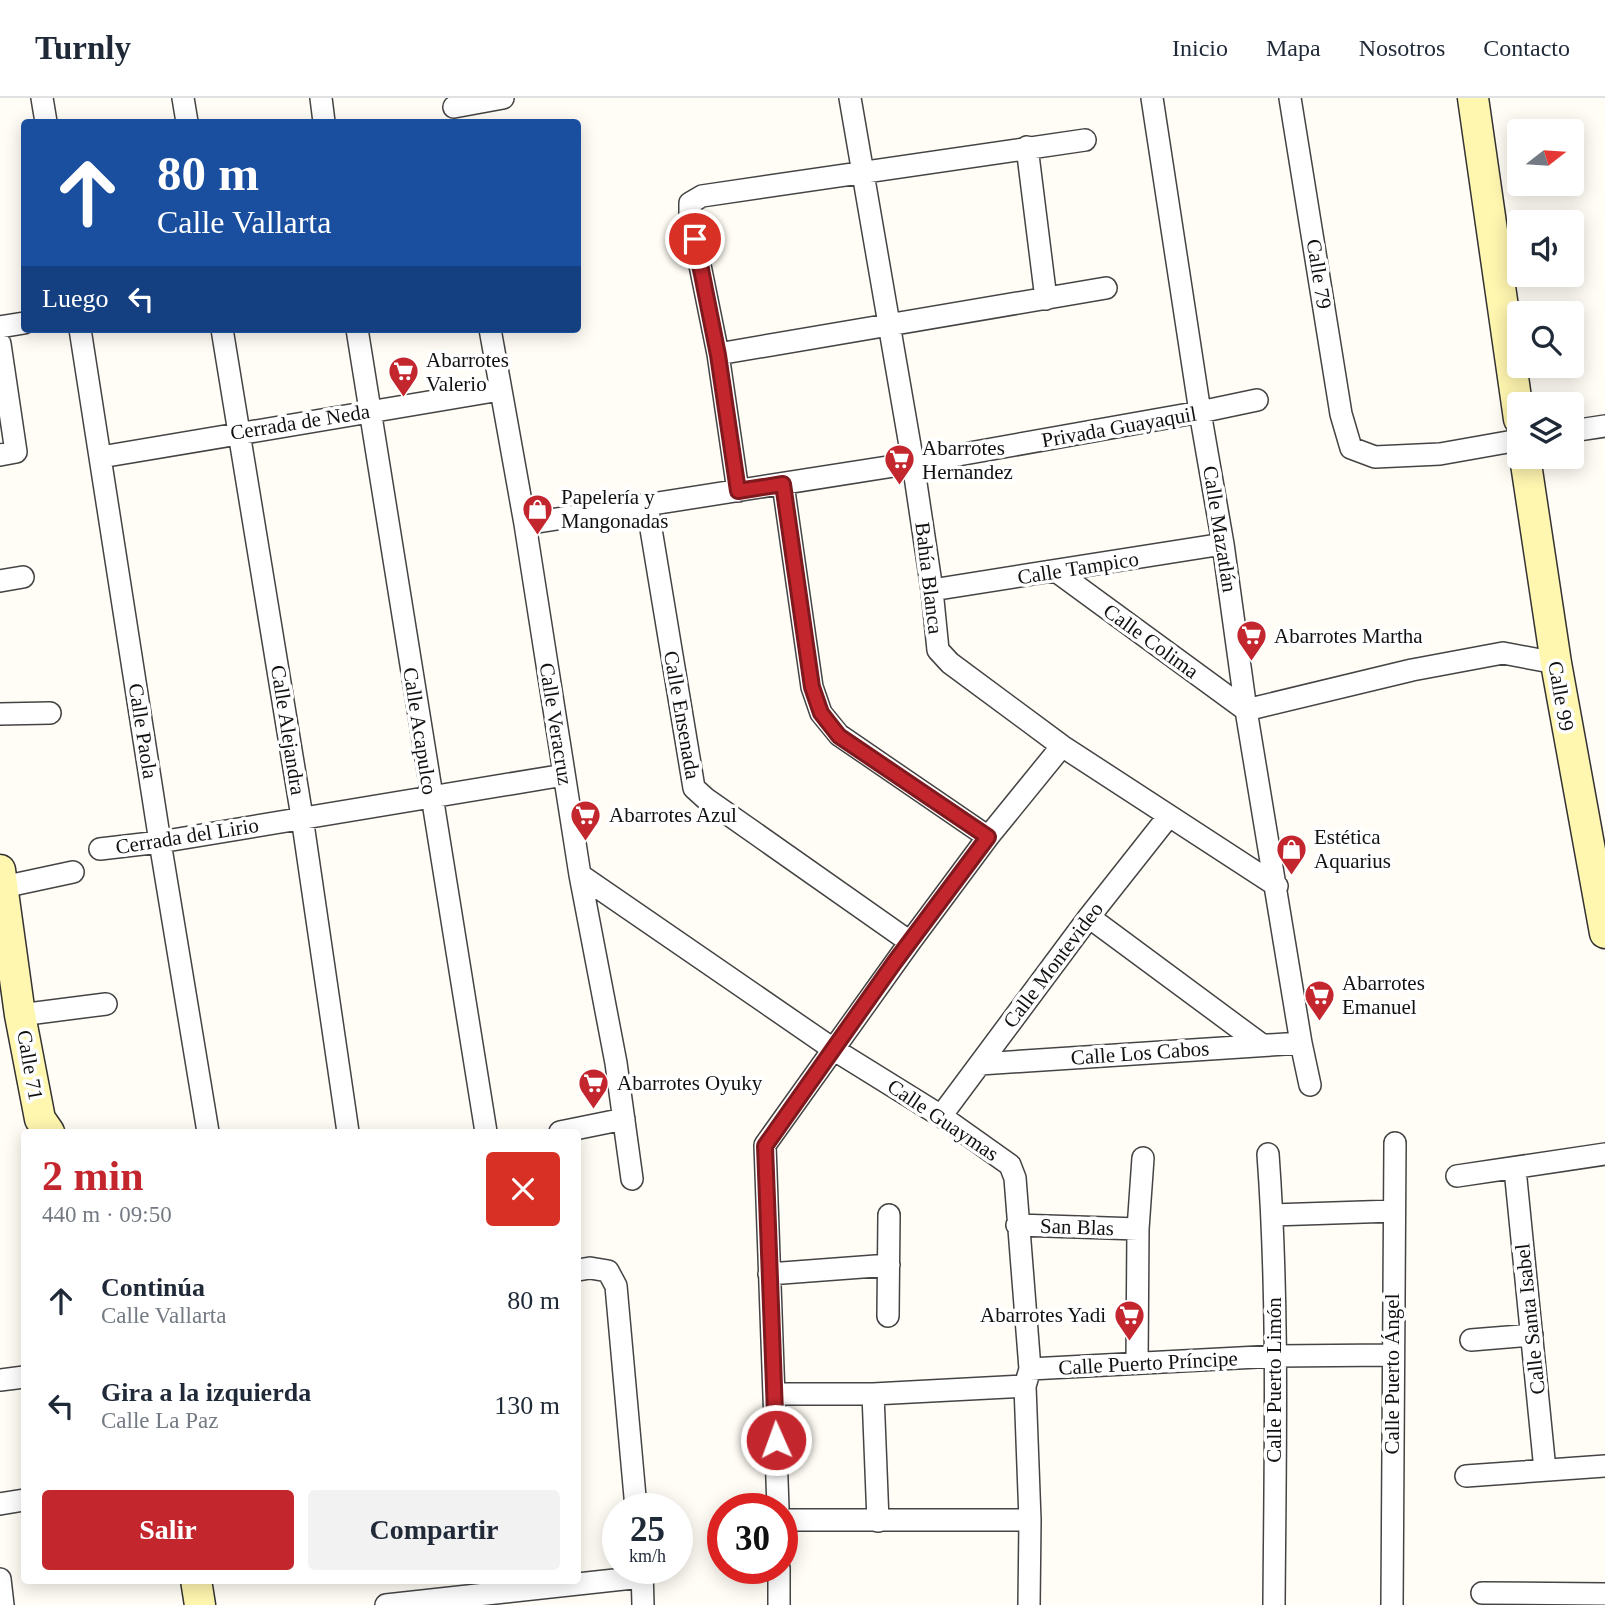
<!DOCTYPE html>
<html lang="es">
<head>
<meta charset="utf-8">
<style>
  body { margin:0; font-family:"Times New Roman",serif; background:#f2f2f3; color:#1f2937; height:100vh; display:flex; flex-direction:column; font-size:26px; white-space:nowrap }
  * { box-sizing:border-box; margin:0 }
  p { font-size:23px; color:#747a83 }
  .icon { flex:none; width:38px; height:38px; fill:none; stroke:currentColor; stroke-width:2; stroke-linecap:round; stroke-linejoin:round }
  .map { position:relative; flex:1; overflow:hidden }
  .side { position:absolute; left:21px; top:1031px; width:560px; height:455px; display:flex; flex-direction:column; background:#fff; border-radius:7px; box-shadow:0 4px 18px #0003 }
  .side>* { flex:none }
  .top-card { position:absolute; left:21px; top:21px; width:560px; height:214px; border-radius:7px; box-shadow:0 4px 18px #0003; background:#1a4fa0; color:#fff; overflow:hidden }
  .needle { width:46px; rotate:73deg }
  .controls { position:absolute; left:1507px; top:21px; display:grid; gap:14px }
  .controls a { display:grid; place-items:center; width:77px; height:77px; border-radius:7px; background:#fff; box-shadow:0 4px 18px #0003; font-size:35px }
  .speed { position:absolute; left:602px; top:1395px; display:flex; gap:14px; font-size:35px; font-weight:700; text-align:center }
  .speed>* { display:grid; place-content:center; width:91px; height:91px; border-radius:50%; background:#fff; box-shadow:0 4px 18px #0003; line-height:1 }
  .speed small { font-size:18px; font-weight:400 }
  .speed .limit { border:10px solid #d22; background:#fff; color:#111 }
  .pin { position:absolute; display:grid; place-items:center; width:60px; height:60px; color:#fff; margin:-30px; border:4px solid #fff; border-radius:50%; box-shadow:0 2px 7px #0007 }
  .me { position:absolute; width:77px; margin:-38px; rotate:358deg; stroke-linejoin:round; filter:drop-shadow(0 0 5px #0008) }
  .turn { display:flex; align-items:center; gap:24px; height:147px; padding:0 21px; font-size:32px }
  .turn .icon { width:91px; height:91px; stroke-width:2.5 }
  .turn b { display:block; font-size:49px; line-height:60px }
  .then { display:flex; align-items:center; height:66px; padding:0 21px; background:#0003; gap:14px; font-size:26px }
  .round { display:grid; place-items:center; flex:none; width:74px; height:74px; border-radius:7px; background:#f2f2f3 }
  .headline { display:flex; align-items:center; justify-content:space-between; height:119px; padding:0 21px }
  h1 { font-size:42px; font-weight:700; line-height:52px; color:#c4262e }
  .button { display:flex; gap:14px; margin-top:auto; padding:14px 21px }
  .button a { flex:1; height:80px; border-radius:7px; background:#c4262e; color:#fff; font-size:28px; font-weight:700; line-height:80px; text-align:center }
  .button a+a { background:#f2f2f3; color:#1f2937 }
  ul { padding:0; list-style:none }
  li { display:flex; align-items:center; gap:21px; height:105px; padding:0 21px }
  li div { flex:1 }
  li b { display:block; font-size:26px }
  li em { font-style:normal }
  header { display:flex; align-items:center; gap:42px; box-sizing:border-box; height:98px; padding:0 35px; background:#fff; border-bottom:2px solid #e0e1e3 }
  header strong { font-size:33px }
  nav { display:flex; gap:38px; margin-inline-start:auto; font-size:24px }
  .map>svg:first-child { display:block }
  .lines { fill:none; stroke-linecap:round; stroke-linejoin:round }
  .street-casing { stroke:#444; stroke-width:24 }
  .secondary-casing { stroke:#333; stroke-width:33 }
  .street { stroke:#fff; stroke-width:21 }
  .secondary { stroke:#fff6b0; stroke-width:30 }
  .route-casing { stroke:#7f191e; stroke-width:18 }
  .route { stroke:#c4262e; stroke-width:12 }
  .labels { text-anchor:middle; stroke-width:7; stroke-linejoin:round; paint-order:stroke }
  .street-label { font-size:21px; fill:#111; stroke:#fff }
  .poi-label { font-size:21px; fill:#111; stroke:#fff; text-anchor:start }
</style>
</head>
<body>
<header>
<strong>Turnly</strong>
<nav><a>Inicio</a><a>Mapa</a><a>Nosotros</a><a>Contacto</a></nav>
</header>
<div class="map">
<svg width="1605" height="1507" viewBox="0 0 1605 1507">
  <rect width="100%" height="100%" fill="#fffdf5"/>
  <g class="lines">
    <defs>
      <path id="street" d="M42 0 46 24
        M183 0 187 24
        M321 0 324 24
        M850 0 913 365 932 492 938 552 950 565 1062 648 1277 788
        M1152 0 1200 314 1223 446 1246 612 1301 945 1310 987
        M1290 0 1341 316 1351 350 1375 359 1440 356 1519 342
        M454 9 503 0
        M1027 49 1046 201
        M0 229 24 225
        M80 231 160 744 208 1034
        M222 231 302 719 348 1034
        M357 231 486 1034
        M490 231 525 426 580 777 616 965 632 1081
        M0 246 16 354 0 357
        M718 256 1106 190
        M1572 333 1605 328
        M101 359 500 292
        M783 386 812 589 821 615 839 637 988 739
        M738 393 718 256 690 118V105L702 98 1085 42
        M647 407 694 690 705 700 910 844
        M525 426 913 365 1200 314 1257 302
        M1056 473 1246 612 1412 572 1503 555 1556 565
        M0 483 23 479
        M932 492 1223 446
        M0 616 50 615
        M100 751 160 744 564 677
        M580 777 833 951 941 1018 1010 1067 1015 1080 1030 1271 1025 1288 1030 1422 1029 1507
        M3 789 73 774
        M1089 819 1262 947
        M20 917 106 906
        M980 966 1301 945
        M941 1018 1089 819 1168 719
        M560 1034 624 1021
        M1268 1056C1279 1206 1275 1357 1274 1507
        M1515 1071 1545 1372
        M1457 1078 1605 1056
        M1272 1117 1394 1113
        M1017 1127 1138 1131
        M578 1172 590 1170 608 1173 616 1188 636 1410
        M769 1176 889 1167
        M888 1218 889 1117
        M1471 1242 1532 1237
        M1137 1265 1138 1131 1143 1060
        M1030 1271 1275 1258 1392 1257
        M0 1282 24 1279
        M775 1296H873L1025 1288
        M873 1296 878 1423
        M1466 1378 1605 1368
        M0 1406 24 1402
        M778 1410 765 1047 910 844 988 739 1062 648
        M782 1422H1030
        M642 1470 643 1507
        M0 1481 3 1507
        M1482 1495 1605 1496
        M386 1507 642 1479
        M779 1507V1470
        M1392 1507 1395 1045"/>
      <path id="secondary" d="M1473 0 1519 321
        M1525 359 1556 565 1605 835
        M0 772 20 917 40 1021 49 1034
        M196 1482 200 1507"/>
    </defs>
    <use href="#street" class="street-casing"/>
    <use href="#secondary" class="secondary-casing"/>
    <use href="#street" class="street"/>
    <use href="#secondary" class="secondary"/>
  </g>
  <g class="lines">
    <defs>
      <path id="route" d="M695 141 718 257 738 393 783 386 812 589 821 615 839 638 988 739 894 865 765 1048 776 1342"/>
    </defs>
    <use href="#route" class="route-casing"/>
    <use href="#route" class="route"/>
  </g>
  <defs>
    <symbol id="supermarket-pin" viewBox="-11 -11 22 30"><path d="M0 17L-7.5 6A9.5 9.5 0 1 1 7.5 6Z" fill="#c4262e" stroke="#fff"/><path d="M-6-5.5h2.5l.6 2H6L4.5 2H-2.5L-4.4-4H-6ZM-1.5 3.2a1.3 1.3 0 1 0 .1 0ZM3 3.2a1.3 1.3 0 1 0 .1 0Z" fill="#fff"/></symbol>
    <symbol id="shop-pin" viewBox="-11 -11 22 30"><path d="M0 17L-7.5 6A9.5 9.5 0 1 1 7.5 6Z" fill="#c4262e" stroke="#fff"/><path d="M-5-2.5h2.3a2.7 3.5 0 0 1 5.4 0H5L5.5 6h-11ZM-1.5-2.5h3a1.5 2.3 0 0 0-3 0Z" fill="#fff"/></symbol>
  </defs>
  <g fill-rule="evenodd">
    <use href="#supermarket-pin" x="386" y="256" width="35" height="47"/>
    <use href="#supermarket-pin" x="882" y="344" width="35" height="47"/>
    <use href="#shop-pin" x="520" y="394" width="35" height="47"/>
    <use href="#supermarket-pin" x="1234" y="520" width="35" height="47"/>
    <use href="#supermarket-pin" x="568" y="700" width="35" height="47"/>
    <use href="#shop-pin" x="1274" y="734" width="35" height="47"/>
    <use href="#supermarket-pin" x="1302" y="880" width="35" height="47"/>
    <use href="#supermarket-pin" x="576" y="968" width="35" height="47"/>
    <use href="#supermarket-pin" x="1112" y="1200" width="35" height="47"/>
  </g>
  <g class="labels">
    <g class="street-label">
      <text transform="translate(1319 176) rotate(81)" y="7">Calle 79</text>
      <text transform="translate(300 324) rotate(-9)" y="7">Cerrada de Neda</text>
      <text transform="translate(1119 329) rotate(-10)" y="7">Privada Guayaquil</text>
      <text transform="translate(1220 431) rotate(81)" y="7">Calle Mazatlán</text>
      <text transform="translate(1078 470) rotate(-9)" y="7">Calle Tampico</text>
      <text transform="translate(929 480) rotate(83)" y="7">Bahía Blanca</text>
      <text transform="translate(1151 543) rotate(36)" y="7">Calle Colima</text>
      <text transform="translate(1561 598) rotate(80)" y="7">Calle 99</text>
      <text transform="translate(682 617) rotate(80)" y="7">Calle Ensenada</text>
      <text transform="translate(556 626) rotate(81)" y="7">Calle Veracruz</text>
      <text transform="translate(288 632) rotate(81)" y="7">Calle Alejandra</text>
      <text transform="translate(143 633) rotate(81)" y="7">Calle Paola</text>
      <text transform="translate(420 633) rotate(81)" y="7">Calle Acapulco</text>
      <text transform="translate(187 738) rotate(-9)" y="7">Cerrada del Lirio</text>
      <text transform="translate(1053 867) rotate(-53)" y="7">Calle Montevideo</text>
      <text transform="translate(1140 955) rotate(-4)" y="7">Calle Los Cabos</text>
      <text transform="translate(30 967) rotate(80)" y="7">Calle 71</text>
      <text transform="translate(943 1022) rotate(34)" y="7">Calle Guaymas</text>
      <text transform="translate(1077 1129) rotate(2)" y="7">San Blas</text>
      <text transform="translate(1530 1221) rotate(-96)" y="7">Calle Santa Isabel</text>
      <text transform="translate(1148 1265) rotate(-3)" y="7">Calle Puerto Príncipe</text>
      <text transform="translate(1392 1276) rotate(-90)" y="7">Calle Puerto Ángel</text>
      <text transform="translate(1274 1282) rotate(-90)" y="7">Calle Puerto Limón</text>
    </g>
    <g class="poi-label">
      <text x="426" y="269">Abarrotes<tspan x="426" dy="24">Valerio</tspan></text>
      <text x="922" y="357">Abarrotes<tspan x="922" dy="24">Hernandez</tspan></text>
      <text x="561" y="406">Papelería y<tspan x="561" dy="24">Mangonadas</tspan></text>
      <text x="1274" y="545">Abarrotes Martha</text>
      <text x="609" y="724">Abarrotes Azul</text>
      <text x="1314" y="746">Estética<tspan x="1314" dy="24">Aquarius</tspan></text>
      <text x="1342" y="892">Abarrotes<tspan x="1342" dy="24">Emanuel</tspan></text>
      <text x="617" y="992">Abarrotes Oyuky</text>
      <text x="1106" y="1224" text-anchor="end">Abarrotes Yadi</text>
    </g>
  </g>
</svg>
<div class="controls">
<a><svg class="needle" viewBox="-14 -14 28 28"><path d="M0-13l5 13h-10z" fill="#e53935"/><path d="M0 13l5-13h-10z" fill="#747a83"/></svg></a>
<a><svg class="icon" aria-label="sound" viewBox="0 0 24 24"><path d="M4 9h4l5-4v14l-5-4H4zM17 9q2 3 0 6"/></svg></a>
<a><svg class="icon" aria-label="search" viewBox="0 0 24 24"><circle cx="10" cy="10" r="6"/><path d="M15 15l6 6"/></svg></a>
<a><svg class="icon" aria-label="layers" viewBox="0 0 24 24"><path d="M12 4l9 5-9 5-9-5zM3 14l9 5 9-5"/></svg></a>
</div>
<div class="speed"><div>25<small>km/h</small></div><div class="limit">30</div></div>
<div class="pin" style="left:695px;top:141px;background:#d93025"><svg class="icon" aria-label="arrive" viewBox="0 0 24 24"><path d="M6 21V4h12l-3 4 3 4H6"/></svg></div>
<svg class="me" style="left:776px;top:1342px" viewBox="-20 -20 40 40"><circle r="17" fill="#c4262e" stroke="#fff" stroke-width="3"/><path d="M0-11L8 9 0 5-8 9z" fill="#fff"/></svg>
<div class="top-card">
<div class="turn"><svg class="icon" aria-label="ahead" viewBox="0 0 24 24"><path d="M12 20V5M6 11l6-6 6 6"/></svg><div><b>80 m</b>Calle Vallarta</div></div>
<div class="then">Luego<svg class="icon" aria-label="left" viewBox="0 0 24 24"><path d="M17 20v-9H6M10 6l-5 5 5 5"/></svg></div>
</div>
<section class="side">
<div class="headline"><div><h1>2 min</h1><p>440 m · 09:50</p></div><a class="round" style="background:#d93025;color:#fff"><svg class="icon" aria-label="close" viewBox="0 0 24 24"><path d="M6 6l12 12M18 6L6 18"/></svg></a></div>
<ul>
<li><svg class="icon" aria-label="ahead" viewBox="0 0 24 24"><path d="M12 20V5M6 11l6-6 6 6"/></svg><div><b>Continúa</b><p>Calle Vallarta</p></div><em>80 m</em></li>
<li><svg class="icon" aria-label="left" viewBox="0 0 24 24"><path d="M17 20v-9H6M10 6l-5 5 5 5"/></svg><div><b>Gira a la izquierda</b><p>Calle La Paz</p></div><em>130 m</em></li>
</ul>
<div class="button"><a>Salir</a><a>Compartir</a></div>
</section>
</div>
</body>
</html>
